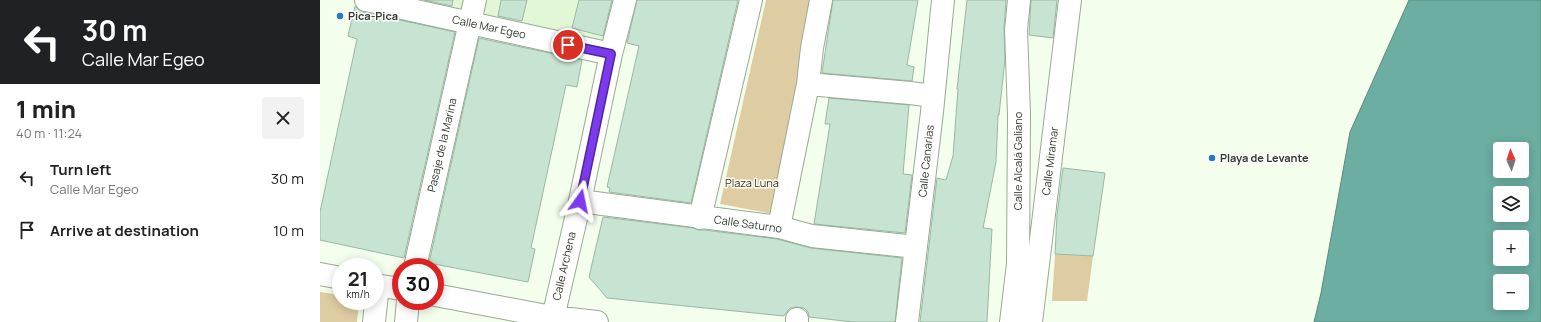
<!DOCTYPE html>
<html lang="en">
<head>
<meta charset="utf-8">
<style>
  body { margin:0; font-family:Manrope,sans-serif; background:#f2f2f2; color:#222; height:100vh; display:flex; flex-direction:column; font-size:15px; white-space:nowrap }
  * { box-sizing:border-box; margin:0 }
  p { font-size:13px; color:#767676 }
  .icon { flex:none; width:22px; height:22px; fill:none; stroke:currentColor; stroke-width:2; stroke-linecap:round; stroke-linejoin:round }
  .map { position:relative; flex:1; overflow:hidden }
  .side { display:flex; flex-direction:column; background:#fff; width:320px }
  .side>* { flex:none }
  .guide { background:#202124; color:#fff; overflow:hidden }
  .needle { width:26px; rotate:357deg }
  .buttons { position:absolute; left:1173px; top:142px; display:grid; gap:8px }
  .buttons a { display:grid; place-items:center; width:36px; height:36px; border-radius:4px; background:#fff; box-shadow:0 2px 10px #0003; font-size:20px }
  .speed { position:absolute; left:12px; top:258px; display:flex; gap:8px; font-size:20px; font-weight:700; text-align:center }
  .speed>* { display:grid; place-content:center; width:52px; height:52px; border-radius:50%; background:#fff; box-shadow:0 2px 10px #0003; line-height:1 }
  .speed small { font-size:10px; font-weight:400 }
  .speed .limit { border:6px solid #d22; background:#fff; color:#111 }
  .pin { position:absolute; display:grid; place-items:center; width:34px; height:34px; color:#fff; margin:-17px; border:2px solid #fff; border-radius:50%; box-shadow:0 1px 4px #0007 }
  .me { position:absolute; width:44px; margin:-22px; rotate:12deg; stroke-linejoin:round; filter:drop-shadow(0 0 3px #0008) }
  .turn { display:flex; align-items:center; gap:14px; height:84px; padding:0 16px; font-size:18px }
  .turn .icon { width:52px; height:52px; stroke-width:2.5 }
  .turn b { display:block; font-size:28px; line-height:34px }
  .round { display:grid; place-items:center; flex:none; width:42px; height:42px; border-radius:4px; background:#f2f2f2 }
  .summary { display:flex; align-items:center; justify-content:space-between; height:68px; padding:0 16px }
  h1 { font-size:24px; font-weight:800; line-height:30px }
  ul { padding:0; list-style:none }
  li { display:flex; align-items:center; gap:12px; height:52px; padding:0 16px }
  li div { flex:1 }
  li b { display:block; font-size:15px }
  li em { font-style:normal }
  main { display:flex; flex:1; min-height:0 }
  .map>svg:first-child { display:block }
  .built { fill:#e1f7d5 }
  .green { fill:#decda2 }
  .water { fill:#6caea2; stroke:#5b8b7f; fill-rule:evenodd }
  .building { fill:#c6e4d1; stroke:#9ab7a5 }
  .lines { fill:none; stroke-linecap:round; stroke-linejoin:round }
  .minor-casing { stroke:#9aaa91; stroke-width:24 }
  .minor { stroke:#fff; stroke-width:22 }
  .route-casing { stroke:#51269a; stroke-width:10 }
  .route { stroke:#7c3aed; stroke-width:7 }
  .poi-dot { fill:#217ac8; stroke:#fff; stroke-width:1.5 }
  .labels { text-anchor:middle; stroke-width:3; stroke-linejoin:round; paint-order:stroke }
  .poi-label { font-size:11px; font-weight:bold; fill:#32392e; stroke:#fff; text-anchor:start }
  .street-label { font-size:11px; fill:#32392e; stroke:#fff }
  .park-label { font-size:11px; fill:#42340a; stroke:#fff }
</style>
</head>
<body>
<main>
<section class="side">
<div class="guide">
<div class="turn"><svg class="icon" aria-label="left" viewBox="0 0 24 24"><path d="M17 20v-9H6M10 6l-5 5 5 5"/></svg><div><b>30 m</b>Calle Mar Egeo</div></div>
</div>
<div class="summary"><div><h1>1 min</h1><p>40 m · 11:24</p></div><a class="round"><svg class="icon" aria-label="close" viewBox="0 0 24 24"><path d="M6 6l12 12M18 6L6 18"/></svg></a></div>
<ul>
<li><svg class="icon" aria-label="left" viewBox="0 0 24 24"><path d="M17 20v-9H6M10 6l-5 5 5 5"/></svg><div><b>Turn left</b><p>Calle Mar Egeo</p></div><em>30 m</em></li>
<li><svg class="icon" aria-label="arrive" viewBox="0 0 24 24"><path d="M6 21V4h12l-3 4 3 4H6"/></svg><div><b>Arrive at destination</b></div><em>10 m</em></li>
</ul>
</section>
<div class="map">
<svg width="1221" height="322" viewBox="0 0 1221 322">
  <rect width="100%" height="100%" fill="#f3feed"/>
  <path class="built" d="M46 0H305L291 54Z"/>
  <path class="green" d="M446 0H495L453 214 400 204Z
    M735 254 773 256 767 301H732Z
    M0 292 21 295V301H39L37 322H0Z"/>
  <path class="water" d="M1089 0H1221V322H994L1001 293 1030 132ZM1180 149H1202V171H1180ZM1180 193H1202V215H1180ZM1180 237H1202V259H1180ZM1180 281H1202V303H1180Z"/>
  <path class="building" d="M104 0H133L132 6Z
    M181 0H207L202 21 178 16Z
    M259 0H292L283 36 252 28Z
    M317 0H418L371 203 289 192 290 188 287 187 319 46 307 43Z
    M513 0H598L587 65 594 67 592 81 502 73Z
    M647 0H686L684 29 685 59 679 115H678L676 162 663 228 672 229 667 322H600L617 178 626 180 633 156 638 89H637Z
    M711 0H737L733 38 709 35Z
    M35 6 38 9 43 12 135 32 84 258 0 240V212L37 39 28 36Z
    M159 38 262 60 257 87 246 85 211 248 215 249 208 282 109 263Z
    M509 98 589 105 583 174 592 175 585 233 494 224 510 124H505Z
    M743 168 785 173 773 256 735 254 737 215Z
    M283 217 374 228 378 230H384L457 239 491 248 582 258 575 322H533L489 317 488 312 484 308 477 307 470 308 465 314 464 316 287 298 269 277Z"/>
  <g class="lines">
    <defs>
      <path id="minor" d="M46 0 291 54
        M488 84 590 93 613 96
        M260 201 459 227 492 236 511 238 596 247
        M380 218 431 0
        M459 227 488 84 492 48 501 0
        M95 267 155 0
        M0 274 21 278
        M55 285 81 289
        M115 295 232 317 277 322
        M54 322 58 285
        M86 322 88 301
        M232 322 260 201 291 54 305 0
        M477 322V319
        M587 322 612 112 623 0
        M691 322 698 264 699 115 696 30 699 0
        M711 322 750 0"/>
    </defs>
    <use href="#minor" class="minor-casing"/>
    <use href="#minor" class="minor"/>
  </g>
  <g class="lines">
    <defs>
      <path id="route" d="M248 45 291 54 260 201"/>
    </defs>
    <use href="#route" class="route-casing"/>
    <use href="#route" class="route"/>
  </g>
  <g class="poi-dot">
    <circle cx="20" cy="16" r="4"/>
    <circle cx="892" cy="158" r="4"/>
  </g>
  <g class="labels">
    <g class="poi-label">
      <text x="28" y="20">Pica-Pica</text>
      <text x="900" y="162">Playa de Levante</text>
    </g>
    <g class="street-label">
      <text transform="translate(169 27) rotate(12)" y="4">Calle Mar Egeo</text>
      <text transform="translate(122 145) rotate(-77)" y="4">Pasaje de la Marina</text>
      <text transform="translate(606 161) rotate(-84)" y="4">Calle Canarias</text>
      <text transform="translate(698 161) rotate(-90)" y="4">Calle Alcalá Galiano</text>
      <text transform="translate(730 161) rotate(-83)" y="4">Calle Miramar</text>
      <text transform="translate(428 224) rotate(8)" y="4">Calle Saturno</text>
      <text transform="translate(244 266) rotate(-77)" y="4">Calle Archena</text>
    </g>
    <g class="park-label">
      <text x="432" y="187">Plaza Luna</text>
    </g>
  </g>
</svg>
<div class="buttons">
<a><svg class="needle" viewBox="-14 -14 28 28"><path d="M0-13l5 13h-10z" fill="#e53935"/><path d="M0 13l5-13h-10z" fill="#767676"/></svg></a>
<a><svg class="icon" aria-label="layers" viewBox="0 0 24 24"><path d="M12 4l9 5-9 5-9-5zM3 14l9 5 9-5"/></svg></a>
<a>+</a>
<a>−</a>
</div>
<div class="speed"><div>21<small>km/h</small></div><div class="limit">30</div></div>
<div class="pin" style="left:248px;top:45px;background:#d93025"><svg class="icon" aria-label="arrive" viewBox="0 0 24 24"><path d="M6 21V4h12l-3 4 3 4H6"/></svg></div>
<svg class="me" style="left:260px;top:201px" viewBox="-20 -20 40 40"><path d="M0-17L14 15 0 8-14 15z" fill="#7c3aed" stroke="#fff" stroke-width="4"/></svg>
</div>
</main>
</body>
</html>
